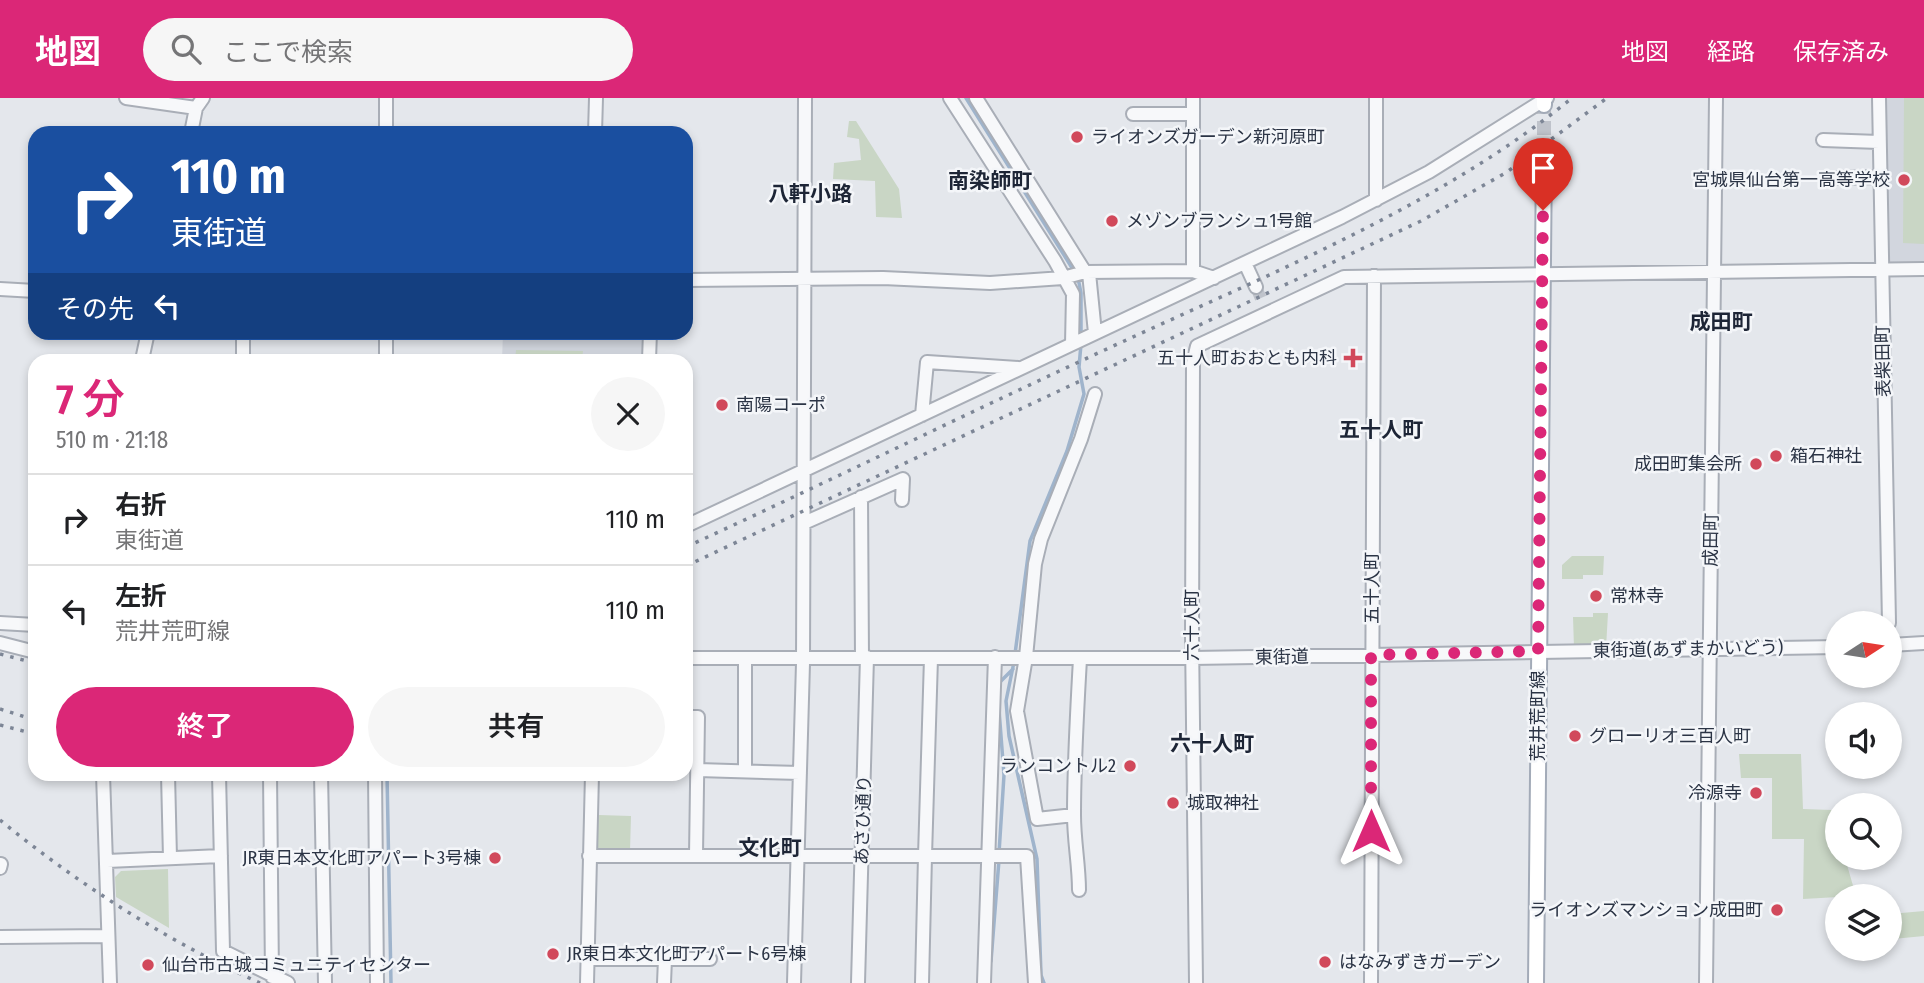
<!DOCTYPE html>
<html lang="ja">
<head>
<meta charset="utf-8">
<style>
  body { margin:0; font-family:"Fira Sans Condensed","Noto Sans JP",sans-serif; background:#f6f6f6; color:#202124; height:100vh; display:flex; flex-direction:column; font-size:26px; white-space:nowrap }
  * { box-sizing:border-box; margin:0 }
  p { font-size:23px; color:#757577 }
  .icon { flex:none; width:38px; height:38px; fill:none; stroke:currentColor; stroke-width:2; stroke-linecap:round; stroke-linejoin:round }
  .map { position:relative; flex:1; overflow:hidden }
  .panel { position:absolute; left:28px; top:256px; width:665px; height:427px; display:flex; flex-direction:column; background:#fff; border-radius:21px; box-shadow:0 4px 10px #0003 }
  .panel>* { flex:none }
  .guide { position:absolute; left:28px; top:28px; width:665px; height:214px; border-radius:21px; box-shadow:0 4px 10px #0003; background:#1a4fa0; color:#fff; overflow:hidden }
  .needle { width:46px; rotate:78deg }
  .buttons { position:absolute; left:1825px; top:513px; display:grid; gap:14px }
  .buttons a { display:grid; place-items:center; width:77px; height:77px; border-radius:50%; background:#fff; box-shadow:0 4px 10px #0003; font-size:35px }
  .pin { position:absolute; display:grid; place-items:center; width:60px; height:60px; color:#fff; margin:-72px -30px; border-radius:50% 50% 50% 0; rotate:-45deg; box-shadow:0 0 7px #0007 }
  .pin .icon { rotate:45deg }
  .me { position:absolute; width:77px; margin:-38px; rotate:0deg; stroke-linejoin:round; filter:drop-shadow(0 0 5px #0008) }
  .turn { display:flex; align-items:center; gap:24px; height:147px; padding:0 28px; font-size:32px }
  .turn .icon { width:91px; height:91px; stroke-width:2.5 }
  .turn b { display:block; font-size:49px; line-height:60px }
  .then { display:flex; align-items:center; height:66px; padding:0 28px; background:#0003; gap:14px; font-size:26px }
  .round { display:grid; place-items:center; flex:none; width:74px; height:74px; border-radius:37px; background:#f6f6f6 }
  .headline { display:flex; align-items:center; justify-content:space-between; height:119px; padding:0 28px }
  h1 { font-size:42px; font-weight:600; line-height:52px; color:#db2777 }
  .button { display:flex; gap:14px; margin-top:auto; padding:14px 28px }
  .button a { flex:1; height:80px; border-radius:42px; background:#db2777; color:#fff; font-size:28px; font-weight:600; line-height:80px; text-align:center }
  .button a+a { background:#f6f6f6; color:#202124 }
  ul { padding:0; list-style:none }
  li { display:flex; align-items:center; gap:21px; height:91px; padding:0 28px; border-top:2px solid #e0e0e0 }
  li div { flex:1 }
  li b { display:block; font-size:26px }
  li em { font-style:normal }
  header { display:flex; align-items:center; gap:42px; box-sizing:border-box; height:98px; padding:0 35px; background:#db2777; color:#fff }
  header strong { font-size:33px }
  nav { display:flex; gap:38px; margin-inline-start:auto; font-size:24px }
  .search { width:490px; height:63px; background:#f6f6f6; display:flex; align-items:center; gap:18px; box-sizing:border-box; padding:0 24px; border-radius:38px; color:#757577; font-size:26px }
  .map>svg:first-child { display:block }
  .built { fill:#d2d6de }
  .green { fill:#c9d6c5 }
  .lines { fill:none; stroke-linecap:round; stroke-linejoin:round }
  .stream { stroke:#9fb4cc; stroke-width:3.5 }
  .minor-tunnel { stroke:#bfc3cb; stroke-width:12; stroke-dasharray:12 6; stroke-linecap:butt }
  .major-tunnel { stroke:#bfc3cb; stroke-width:14; stroke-dasharray:14 7; stroke-linecap:butt }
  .minor-casing { stroke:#a9aeb7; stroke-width:16 }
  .major-casing { stroke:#a3abb8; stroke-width:18 }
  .minor { stroke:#f7f8fa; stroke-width:12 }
  .major { stroke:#fff; stroke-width:14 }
  .rail { stroke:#7d8696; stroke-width:3.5; stroke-dasharray:3.5 7; stroke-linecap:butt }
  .route { stroke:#db2777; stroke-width:12; stroke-dasharray:0 21.6 }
  .poi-dot { fill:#d1495b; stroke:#f4f6f9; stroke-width:2.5 }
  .labels { text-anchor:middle; stroke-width:5; stroke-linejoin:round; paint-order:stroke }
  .poi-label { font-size:18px; fill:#2b3445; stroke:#f4f6f9; text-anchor:start }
  .street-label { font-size:18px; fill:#2b3445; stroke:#f4f6f9 }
  .quarter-label { font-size:21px; font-weight:bold; fill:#1d2536; stroke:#f4f6f9 }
</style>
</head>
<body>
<header>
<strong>地図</strong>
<div class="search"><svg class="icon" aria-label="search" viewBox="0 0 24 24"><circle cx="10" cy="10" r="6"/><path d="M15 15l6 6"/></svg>ここで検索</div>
<nav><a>地図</a><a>経路</a><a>保存済み</a></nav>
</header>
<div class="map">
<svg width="1924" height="885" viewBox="0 0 1924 885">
  <rect width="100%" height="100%" fill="#e4e7ec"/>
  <path class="built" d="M1883 0H1924V165H1886Z
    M503 235H646V262H502Z"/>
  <path class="green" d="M1904 0H1924V146L1903 145Z
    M849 23H856L899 91 902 120 876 119 875 83 833 81 834 65 861 62 859 41 847 39Z
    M516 252 583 253 582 262H515Z
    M1572 458H1604L1603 477H1583V481H1562V467Z
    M1593 515H1608L1606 550H1574L1573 519H1593Z
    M1739 656H1801L1803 711 1832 712 1837 732 1838 760H1845L1856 798 1803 801 1804 741H1772V680H1741Z
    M599 717 631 718 630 753H600L594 749 595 722Z
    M168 771 169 830 116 799 115 779 121 773Z
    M1924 813V838L1893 841 1890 816Z"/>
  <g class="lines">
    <path class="stream" d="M966 0 1074 173
      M1078 180 1081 195V238
      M1015 556 1030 443 1067 353 1084 296 1079 269 1081 246
      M1014 564 1006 603 1009 638 1037 761 1041 877 1044 885
      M1000 584 1013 571
      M999 612 1004 677 999 755
      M387 676 391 885
      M991 863 999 762"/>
    <path class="minor-tunnel" d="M1256 189 1262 203"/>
    <path class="major-tunnel" d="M1544 58V7"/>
    <defs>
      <path id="minor" d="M126 0 196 10
        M950 0 1055 163 1073 196 1072 246
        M976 0 1085 174
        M1193 0V173
        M1376 0V102
        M1879 0 1889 525
        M1133 16H1193
        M191 35 196 10 203 0
        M386 35V0
        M595 35 596 0
        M1823 42 1879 44
        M1837 80 1880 79
        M1245 165 1256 189
        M1089 175 1095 235
        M686 182 883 180 990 185 1063 180 1085 174 1193 173 1214 180
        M0 191 35 193
        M243 234V262
        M386 234V262
        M142 262 148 234
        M649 262 650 234
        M922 317 927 264 1018 270
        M861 399 862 559
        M804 425 903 381 902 402
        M686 428 1342 119 1429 74 1547 0
        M0 525 35 527
        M0 545 35 554
        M1890 547 1924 545
        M686 560H1192L1838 549
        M686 619H698L696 757
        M698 672 800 675
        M745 673V560
        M103 676 110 885
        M168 676 170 760
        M219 676 223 853 288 885
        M270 676 272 879
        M321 676 325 885
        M375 676 377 885
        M1074 717 1037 721 1017 613 1026 559 1035 466 1041 441 1081 341 1095 296
        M589 758H925L931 560
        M107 763 221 758
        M0 770 1 766
        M1079 792C1079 767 1074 743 1074 717 1074 665 1077 613 1080 561
        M0 839 108 838
        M587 861H710
        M587 885 592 676
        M664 885 665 861
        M794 885 803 565 805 0
        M858 885 867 559
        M922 885 925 758H1027L1035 885
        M984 885 995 559
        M1196 885 1192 538 1193 265 1197 248 1344 179 1924 171
        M1371 885 1374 178
        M1706 885 1716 0"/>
      <path id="major" d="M1544 7V0
        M1536 885 1544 58"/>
    </defs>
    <use href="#minor" class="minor-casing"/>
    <use href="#major" class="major-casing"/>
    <use href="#minor" class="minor"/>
    <use href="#major" class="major"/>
    <path class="rail" d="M686 449C832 382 976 311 1122 244 1272 175 1444 105 1572 0
      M686 468 1421 123 1507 74 1607 0
      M0 556 35 565
      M0 611 35 622
      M0 627 35 636
      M0 722C78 786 167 843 260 885"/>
  </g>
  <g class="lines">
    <path class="route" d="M1371 733V557L1538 553 1543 112"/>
  </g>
  <g class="poi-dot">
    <circle cx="1077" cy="39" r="7"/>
    <circle cx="1904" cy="82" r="7"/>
    <circle cx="1112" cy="123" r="7"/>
    <path d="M1349.5 249.5h7v7h7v7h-7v7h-7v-7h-7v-7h7z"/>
    <circle cx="722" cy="307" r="7"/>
    <circle cx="1776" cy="358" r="7"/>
    <circle cx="1756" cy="366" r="7"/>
    <circle cx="1596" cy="498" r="7"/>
    <circle cx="1575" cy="638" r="7"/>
    <circle cx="1130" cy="668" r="7"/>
    <circle cx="1756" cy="695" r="7"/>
    <circle cx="1173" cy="705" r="7"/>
    <circle cx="495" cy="760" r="7"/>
    <circle cx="1777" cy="812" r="7"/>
    <circle cx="553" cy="856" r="7"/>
    <circle cx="1325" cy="864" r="7"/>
    <circle cx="148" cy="867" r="7"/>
  </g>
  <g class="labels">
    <g class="poi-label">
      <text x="1091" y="45">ライオンズガーデン新河原町</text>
      <text x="1890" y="88" text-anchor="end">宮城県仙台第一高等学校</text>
      <text x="1126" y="129">メゾンブランシュ1号館</text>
      <text x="1337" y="266" text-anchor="end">五十人町おおとも内科</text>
      <text x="736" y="313">南陽コーポ</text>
      <text x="1790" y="364">箱石神社</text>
      <text x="1742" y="372" text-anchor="end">成田町集会所</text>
      <text x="1610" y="504">常林寺</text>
      <text x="1589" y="644">グローリオ三百人町</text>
      <text x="1116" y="674" text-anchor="end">ランコントル2</text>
      <text x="1742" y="701" text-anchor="end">冷源寺</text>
      <text x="1187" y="711">城取神社</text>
      <text x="481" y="766" text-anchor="end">JR東日本文化町アパート3号棟</text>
      <text x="1763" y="818" text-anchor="end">ライオンズマンション成田町</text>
      <text x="567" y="862">JR東日本文化町アパート6号棟</text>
      <text x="1339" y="870">はなみずきガーデン</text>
      <text x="162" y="873">仙台市古城コミュニティセンター</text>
    </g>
    <g class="street-label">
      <text transform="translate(1883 263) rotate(-91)" y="6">表柴田町</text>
      <text transform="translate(1711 442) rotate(-89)" y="6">成田町</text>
      <text transform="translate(1372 490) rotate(-90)" y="6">五十人町</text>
      <text transform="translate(1192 527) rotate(-90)" y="6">六十人町</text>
      <text transform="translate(1688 551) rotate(-1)" y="6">東街道(あずまかいどう)</text>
      <text transform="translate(1282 559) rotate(-1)" y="6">東街道</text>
      <text transform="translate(1538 618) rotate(-90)" y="6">荒井荒町線</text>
      <text transform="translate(863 722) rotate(-88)" y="6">あさひ通り</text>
    </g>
    <g class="quarter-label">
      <text x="990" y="90">南染師町</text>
      <text x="810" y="103">八軒小路</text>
      <text x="1721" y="231">成田町</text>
      <text x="1381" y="339">五十人町</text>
      <text x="1212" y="653">六十人町</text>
      <text x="770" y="757">文化町</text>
    </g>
  </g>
</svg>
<div class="buttons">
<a><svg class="needle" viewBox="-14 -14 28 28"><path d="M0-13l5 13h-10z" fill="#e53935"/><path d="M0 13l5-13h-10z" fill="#757577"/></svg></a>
<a><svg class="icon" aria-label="sound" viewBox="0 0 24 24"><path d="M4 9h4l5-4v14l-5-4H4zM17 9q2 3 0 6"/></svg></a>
<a><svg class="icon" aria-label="search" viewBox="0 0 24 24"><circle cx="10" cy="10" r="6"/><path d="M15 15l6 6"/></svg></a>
<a><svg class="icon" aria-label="layers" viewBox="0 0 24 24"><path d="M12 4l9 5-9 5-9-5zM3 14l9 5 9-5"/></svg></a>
</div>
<div class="pin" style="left:1543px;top:112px;background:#d93025"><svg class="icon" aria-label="arrive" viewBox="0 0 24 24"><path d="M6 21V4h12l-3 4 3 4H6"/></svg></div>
<svg class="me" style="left:1371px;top:733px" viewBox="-20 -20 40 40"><path d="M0-17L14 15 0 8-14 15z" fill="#db2777" stroke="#fff" stroke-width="4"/></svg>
<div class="guide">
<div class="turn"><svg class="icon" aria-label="right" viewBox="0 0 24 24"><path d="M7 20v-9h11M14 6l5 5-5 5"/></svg><div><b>110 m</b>東街道</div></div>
<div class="then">その先<svg class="icon" aria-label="left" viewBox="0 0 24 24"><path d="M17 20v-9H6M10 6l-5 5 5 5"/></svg></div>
</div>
<section class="panel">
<div class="headline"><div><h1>7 分</h1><p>510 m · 21:18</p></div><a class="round"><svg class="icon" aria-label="close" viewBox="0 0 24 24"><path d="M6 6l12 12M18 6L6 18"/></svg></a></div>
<ul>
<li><svg class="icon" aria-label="right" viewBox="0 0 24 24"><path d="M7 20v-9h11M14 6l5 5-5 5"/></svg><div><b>右折</b><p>東街道</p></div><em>110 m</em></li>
<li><svg class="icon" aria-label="left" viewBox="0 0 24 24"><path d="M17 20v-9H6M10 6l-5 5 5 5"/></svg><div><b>左折</b><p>荒井荒町線</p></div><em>110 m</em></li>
</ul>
<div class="button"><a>終了</a><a>共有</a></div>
</section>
</div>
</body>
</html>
